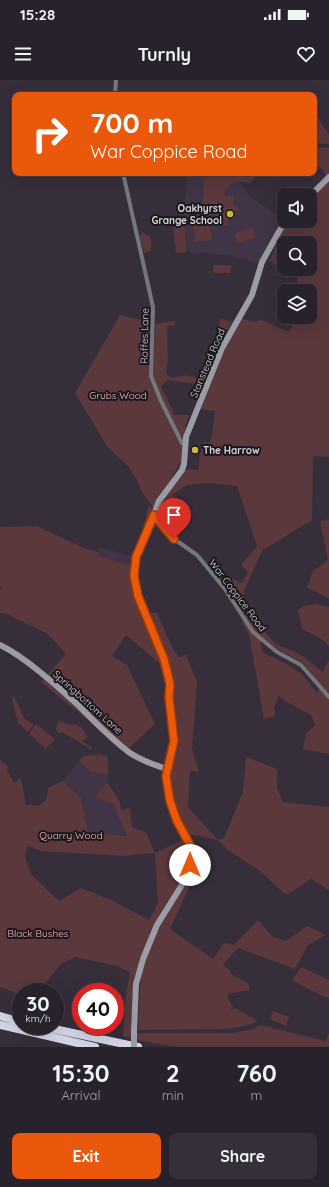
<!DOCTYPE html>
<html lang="en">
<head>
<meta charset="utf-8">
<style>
  body { margin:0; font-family:Quicksand,sans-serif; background:#342f38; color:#f1f3f6; height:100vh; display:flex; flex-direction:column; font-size:15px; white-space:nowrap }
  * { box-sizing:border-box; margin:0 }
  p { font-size:13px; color:#a5a4a9 }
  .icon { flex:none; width:22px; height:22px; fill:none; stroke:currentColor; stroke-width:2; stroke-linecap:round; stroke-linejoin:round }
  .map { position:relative; height:967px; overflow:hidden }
  .sheet { display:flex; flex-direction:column; background:#28222c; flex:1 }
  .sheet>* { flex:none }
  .hud { position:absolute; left:12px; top:12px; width:305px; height:84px; border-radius:8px; box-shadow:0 4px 16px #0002,0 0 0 1px #443f48; background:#ea580c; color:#fff; overflow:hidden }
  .tools { position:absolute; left:277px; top:108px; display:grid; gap:8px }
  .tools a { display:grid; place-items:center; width:40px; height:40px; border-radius:8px; background:#28222c; box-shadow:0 4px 16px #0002,0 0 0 1px #443f48; font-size:20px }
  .speed { position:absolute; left:12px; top:903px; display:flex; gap:8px; font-size:20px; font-weight:700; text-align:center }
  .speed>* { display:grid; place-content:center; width:52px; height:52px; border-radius:50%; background:#28222c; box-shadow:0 4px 16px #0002,0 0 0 1px #443f48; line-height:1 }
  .speed small { font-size:10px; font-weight:400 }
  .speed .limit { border:6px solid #d22; background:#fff; color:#111 }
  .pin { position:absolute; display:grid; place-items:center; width:34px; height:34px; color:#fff; margin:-41px -17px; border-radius:50% 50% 50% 0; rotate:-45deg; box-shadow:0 0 4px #0007 }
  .pin .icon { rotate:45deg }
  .me { position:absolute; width:44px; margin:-22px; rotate:0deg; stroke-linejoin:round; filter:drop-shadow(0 0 3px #0008) }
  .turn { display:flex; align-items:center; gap:14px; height:84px; padding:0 12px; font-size:18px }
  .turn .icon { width:52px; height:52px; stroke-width:2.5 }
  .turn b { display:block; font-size:28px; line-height:34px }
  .eta { display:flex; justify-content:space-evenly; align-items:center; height:68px; text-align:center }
  .eta b { font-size:24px; font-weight:700; line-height:28px }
  .button { display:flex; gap:8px; margin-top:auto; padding:8px 12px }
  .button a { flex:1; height:46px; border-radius:8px; background:#ea580c; color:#fff; font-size:16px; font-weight:700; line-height:46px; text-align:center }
  .button a+a { background:#342f38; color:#f1f3f6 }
  .status { display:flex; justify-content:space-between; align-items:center; height:28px; padding:0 20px; background:#28222c; direction:ltr }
  .status svg { height:11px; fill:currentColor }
  header { display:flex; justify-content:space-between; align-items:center; height:52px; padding:0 12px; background:#28222c; font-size:18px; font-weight:700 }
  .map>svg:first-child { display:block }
  .built { fill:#403446 }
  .green { fill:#5a383c; fill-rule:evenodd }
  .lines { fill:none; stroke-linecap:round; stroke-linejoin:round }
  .street { stroke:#76767d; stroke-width:4 }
  .secondary { stroke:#9c9ca7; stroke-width:6 }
  .highway { stroke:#d5d4e5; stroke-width:8 }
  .secondary-bridge { stroke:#9c9ca7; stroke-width:6 }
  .route-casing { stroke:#983908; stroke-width:10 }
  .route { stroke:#ea580c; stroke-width:7 }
  .poi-dot { fill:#d1b736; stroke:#1b181d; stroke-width:1.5 }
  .labels { text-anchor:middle; stroke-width:4; stroke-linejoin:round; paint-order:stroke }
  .poi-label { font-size:10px; font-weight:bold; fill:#dcd7de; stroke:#1b181d; text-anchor:end }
  .street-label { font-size:10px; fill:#dcd7de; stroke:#1b181d }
  .park-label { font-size:10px; fill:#ffb8bf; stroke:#1b181d }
</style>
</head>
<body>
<div class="status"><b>15:28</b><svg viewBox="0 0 49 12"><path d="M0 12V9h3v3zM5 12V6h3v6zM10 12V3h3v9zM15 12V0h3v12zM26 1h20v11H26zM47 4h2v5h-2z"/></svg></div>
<header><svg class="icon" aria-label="menu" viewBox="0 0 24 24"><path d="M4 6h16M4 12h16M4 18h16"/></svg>Turnly<svg class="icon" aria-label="heart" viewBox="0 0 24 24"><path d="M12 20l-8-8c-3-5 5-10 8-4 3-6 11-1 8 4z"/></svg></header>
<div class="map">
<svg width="329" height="967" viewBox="0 0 329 967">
  <rect width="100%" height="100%" fill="#362e3a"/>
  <path class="built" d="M187 93H233L250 116 282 139 275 149 277 151 260 182 258 183 230 176 200 172 190 174 186 162 184 141Z
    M100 467 132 477V487L99 476Z
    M79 681 91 692 108 695V703L105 704 128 756 88 753 81 718 63 701Z"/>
  <path class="green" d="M314 31 329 55V64L314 63Z
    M314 67 329 68V95L327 97 321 88 314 85Z
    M204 93H259L250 103C238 101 233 100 225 110V116L231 115 234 117 233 125 240 129 230 135 227 145 221 146 213 130 210 129H203Z
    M329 100V377L313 376 312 440 265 469H263L244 511 245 522 242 529 222 503 230 496 235 500 242 503 248 492 241 485 257 466 237 406 207 403 187 405 172 415 181 425 186 444 172 445 170 451 156 435 162 420 184 389 198 390 201 371 203 370 205 361 208 366 212 355 215 331 201 329C212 297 221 265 242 239L254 242 262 240 289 252 297 237H310V211H298L297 193 287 189H310V163H284V188L269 181 286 144 289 141H310V118Z
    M209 135 212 160 195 162 193 136Z
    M184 141 187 172 176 173 173 142Z
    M253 148 255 158 237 163 234 153Z
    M143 152 151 158V171L144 173 139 156Z
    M213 185H231V193H214Z
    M120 235 151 242 149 296 182 367 181 381 156 425 153 427 143 414 136 398 133 395 129 387 108 368 75 313Z
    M221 239 232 242 217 266V250Z
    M174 241 175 245 167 246 168 279 166 294 172 298 187 295 203 300V305L168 300 161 306 175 335H190L186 344 184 356H181L162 320 153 297 155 244Z
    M149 424 152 430 150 437 132 487 150 533H157L173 569 179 577 186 575 197 602 192 669 199 692 190 691 188 727 218 760 224 758 243 712 246 677 277 689V708L283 722 329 727V810L311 799 286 815 260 791 228 770 218 760 188 754 172 724 168 697 172 656 167 607 159 583 126 555 112 576 127 585 155 644 129 668 131 675 41 602 66 574 48 554 4 533H0V510L2 507 0 506V447L37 446 84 468 100 473 99 476 132 486V477L142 451Z
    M329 439V519L307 507 313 491 328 480 320 441Z
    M315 524 329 527V567L325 561 302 549 298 530 303 526Z
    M245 534 256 543 276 564 301 575 323 592 329 580V674L303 669 306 654 315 645 311 635 285 621 279 616 274 627 275 636 264 639 249 554 242 543ZM259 555 278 569 303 583 320 604 317 613 302 594 287 584 263 573Z
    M11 615 15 618 24 638 34 645 28 652 18 643Z
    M61 641 69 645 75 644 82 648 88 657 82 661 93 668 88 671 89 668 62 652 59 654 56 649 58 643Z
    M36 644 55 659 46 669 29 654Z
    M99 674 108 677V695L91 692 79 681 84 676Z
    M0 680 8 686 7 690 14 703 21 697 26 726 30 724C42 730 48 719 48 708L63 701 81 718 88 753 127 756 113 724 95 718 105 704 108 703 120 722 121 730 130 728 132 747 146 752 155 773 183 760 195 794 170 849 213 879 224 863 234 865 258 840 273 857 286 861 307 846 326 855 308 865 295 889 238 868 223 885 231 891 229 893 248 903 250 910 228 914V919L233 927 229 931 235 928 258 941C248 947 238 947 227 949L138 950C138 926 142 902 141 878L135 896 132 915 131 958 123 956 126 915 130 892 117 886 75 877 61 884 38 912H21V915L0 907ZM28 766 41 771 123 776 155 773 158 823 149 840 109 819 81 808 59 821 31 794 25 776Z
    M301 887 329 900V919L292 901Z
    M273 931 289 937 286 946 270 939Z
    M260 945 326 961 329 953V967H177L137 960V953H230L251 950Z"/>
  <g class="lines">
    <path class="street" d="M115 15 116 0
      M123 93 153 227 151 296 161 321 182 363 185 365
      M153 435 177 461 197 475 225 509 253 552 277 572 301 585 329 617"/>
    <path class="secondary" d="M310 116 329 97
      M0 565C25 577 57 606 78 625 94 641 111 659 130 673 141 680 154 685 167 689
      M134 951 136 904 143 879 157 845 185 800 190 785 191 773 190 765 177 741 170 721 166 696 174 661 169 617 170 604 164 579 138 515 134 496 136 477 146 455 159 421 182 390 184 384 186 357 222 268 252 215 262 182 281 148 286 141"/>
    <path class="highway" d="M0 936 21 942
      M0 945 95 967
      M40 946 138 967"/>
    <path class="secondary-bridge" d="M134 967V951"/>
  </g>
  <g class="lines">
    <defs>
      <path id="route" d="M174 459 154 435 136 477 134 496 138 516 164 579 170 604 169 617 174 661 166 696 170 721 177 741 190 765 191 773 190 785"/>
    </defs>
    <use href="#route" class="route-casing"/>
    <use href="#route" class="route"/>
  </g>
  <g class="poi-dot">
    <circle cx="230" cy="134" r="4"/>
    <circle cx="195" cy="370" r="4"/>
  </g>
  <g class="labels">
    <g class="poi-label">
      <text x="222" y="132">Oakhyrst<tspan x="222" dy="12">Grange School</tspan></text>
      <text x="203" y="374" text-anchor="start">The Harrow</text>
    </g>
    <g class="street-label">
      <text transform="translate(144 256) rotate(-89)" y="4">Roffes Lane</text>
      <text transform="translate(207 283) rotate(-67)" y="4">Stanstead Road</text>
      <text transform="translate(238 515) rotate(53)" y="4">War Coppice Road</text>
      <text transform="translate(88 622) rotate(42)" y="4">Springbottom Lane</text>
    </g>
    <g class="park-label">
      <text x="118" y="319">Grubs Wood</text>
      <text x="71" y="759">Quarry Wood</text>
      <text x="38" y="857">Black Bushes</text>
    </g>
  </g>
</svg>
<div class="tools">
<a><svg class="icon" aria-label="sound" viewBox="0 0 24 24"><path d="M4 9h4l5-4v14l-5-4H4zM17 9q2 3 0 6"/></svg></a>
<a><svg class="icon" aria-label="search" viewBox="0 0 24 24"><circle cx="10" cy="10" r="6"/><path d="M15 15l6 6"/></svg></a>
<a><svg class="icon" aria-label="layers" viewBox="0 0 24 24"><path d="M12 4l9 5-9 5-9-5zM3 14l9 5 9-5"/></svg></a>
</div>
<div class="speed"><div>30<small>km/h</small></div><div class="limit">40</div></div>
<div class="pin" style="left:174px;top:459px;background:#d93025"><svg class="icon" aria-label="arrive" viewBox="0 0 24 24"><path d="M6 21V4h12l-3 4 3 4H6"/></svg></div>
<svg class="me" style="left:190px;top:785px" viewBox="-20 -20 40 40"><circle r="19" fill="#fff"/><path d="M0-13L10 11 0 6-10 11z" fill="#ea580c"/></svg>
<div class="hud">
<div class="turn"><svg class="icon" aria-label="right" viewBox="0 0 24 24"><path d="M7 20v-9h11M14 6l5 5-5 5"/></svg><div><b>700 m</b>War Coppice Road</div></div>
</div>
</div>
<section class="sheet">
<div class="eta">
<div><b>15:30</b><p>Arrival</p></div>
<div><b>2</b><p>min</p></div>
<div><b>760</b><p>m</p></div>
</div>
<div class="button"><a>Exit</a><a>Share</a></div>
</section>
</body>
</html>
